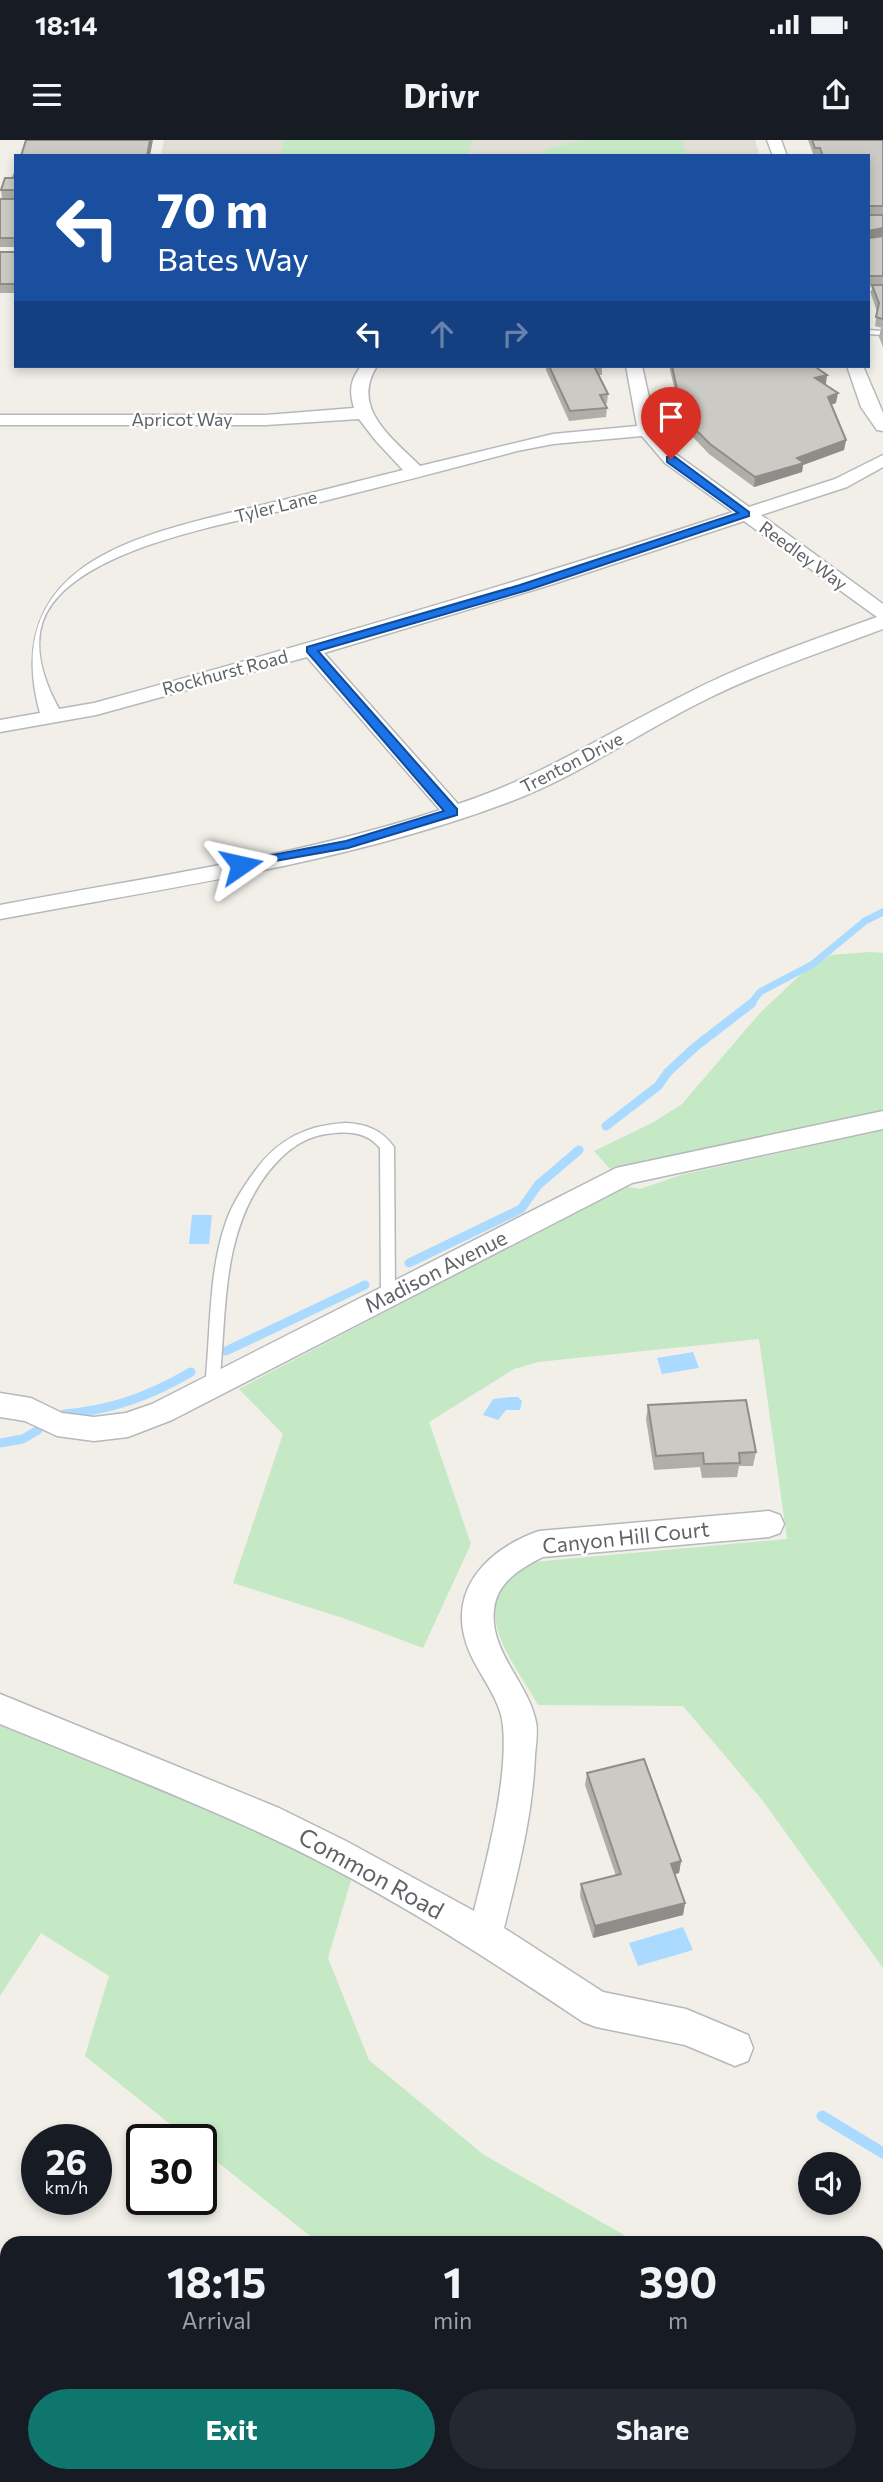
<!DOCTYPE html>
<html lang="en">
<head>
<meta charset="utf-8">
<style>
  body { margin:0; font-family:Commissioner,sans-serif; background:#242831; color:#f1f3f6; height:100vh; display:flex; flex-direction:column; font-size:26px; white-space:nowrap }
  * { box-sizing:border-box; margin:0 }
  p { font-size:23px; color:#9ea1a6 }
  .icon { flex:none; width:38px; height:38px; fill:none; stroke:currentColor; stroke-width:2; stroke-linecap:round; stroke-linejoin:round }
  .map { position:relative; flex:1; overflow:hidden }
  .details { position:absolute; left:0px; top:2096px; width:884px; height:247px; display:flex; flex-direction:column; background:#171b24; border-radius:21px 21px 0 0; box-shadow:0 4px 10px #0003 }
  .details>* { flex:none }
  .banner { position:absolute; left:14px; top:14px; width:856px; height:214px; border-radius:0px; box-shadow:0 4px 10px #0003; background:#1a4fa0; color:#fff; overflow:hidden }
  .buttons { position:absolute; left:798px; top:2012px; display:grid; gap:14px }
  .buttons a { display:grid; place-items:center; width:63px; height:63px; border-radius:50%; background:#171b24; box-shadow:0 4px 10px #0003; font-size:35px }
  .speed { position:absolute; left:21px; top:1984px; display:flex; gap:14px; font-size:35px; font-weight:700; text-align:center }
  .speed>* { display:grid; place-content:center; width:91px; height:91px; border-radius:50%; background:#171b24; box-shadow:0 4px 10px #0003; line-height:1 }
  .speed small { font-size:18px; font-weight:400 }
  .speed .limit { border:4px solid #111; border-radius:10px; background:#fff; color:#111 }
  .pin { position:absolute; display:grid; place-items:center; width:60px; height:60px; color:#fff; margin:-72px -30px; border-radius:50% 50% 50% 0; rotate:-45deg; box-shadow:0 0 7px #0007 }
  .pin .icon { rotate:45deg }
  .me { position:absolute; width:77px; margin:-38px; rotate:79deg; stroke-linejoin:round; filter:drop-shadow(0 0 5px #0008) }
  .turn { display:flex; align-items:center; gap:24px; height:147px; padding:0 28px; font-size:32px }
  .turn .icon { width:91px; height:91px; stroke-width:2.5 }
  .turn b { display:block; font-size:49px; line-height:60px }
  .lanes { display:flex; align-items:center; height:66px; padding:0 28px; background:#0003; justify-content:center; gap:35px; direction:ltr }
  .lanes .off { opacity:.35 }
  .eta { display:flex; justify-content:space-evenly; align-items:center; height:119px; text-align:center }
  .eta b { font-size:42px; font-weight:700; line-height:49px }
  .cta { display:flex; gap:14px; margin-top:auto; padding:14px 28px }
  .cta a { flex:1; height:80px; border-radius:42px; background:#0f766e; color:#fff; font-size:28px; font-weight:700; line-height:80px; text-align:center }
  .cta a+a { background:#242831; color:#f1f3f6 }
  .status { display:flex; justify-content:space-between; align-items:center; height:49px; padding:0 35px; background:#171b24; direction:ltr }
  .status svg { height:19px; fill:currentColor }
  header { display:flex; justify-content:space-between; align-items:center; height:91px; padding:0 28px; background:#171b24; font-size:32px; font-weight:700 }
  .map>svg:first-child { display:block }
  .education { fill:#e1ded6 }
  .green { fill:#c5e8c5 }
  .water { fill:#aadaff }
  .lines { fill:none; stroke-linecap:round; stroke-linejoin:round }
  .stream-far2 { stroke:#aadaff; stroke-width:7 }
  .stream-far1 { stroke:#aadaff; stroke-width:9 }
  .stream { stroke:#aadaff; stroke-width:11 }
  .service-casing { stroke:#b5b8bc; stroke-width:3 }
  .minor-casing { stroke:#b5b8bc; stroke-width:3 }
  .service { fill:#fff; fill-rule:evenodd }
  .minor { fill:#fff; fill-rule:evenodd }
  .wall { fill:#afaea9 }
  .shaded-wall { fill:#8f8d8a }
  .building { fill:#cccac5; stroke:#8f8d8a; stroke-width:2 }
  .route { fill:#1a73e8; stroke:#114b97; stroke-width:2 }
  .labels { text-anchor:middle; stroke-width:5; stroke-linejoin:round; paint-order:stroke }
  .far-street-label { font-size:18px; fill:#5f6368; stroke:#fff }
  .street-label { font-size:21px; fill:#5f6368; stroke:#fff }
  .near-street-label { font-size:24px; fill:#5f6368; stroke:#fff }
</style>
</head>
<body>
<div class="status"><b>18:14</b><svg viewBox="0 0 49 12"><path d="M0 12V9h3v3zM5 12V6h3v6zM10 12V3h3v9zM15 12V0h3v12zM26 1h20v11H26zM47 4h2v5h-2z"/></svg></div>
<header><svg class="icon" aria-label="menu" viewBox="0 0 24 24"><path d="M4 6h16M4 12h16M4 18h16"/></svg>Drivr<svg class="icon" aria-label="share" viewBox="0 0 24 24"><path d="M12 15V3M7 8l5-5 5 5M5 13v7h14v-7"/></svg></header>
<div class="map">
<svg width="883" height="2342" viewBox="0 0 883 2342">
  <rect width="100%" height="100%" fill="#f1efe8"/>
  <path class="education" d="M164 0H755L760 16H161Z"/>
  <path class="green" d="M283 0H472L467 16H281Z
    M584 0H682L686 16H540L548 8Z
    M870 812 883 813V971L610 1029 594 1011 652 983 682 964 760 873 800 835 831 815Z
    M883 990V1828L763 1661 683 1566 538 1565C520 1531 474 1480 506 1442 513 1434 524 1428 533 1422L787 1399 759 1199 538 1222 514 1229 429 1282 471 1404 423 1508 346 1479 233 1443 283 1294 239 1249 625 1046 640 1049 681 1035Z
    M0 1585 100 1621 253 1688 351 1740 328 1818 369 1920 484 2015 638 2103H319L201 2009V2000H190L85 1916 109 1836 41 1793 0 1856Z
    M877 2189 883 2191V2342H446L426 2336H877Z"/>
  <path class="water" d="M192 1075H212L209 1104H189Z
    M693 1212 699 1228 662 1234 657 1218Z
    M511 1257H518L522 1261 520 1270H506L498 1280 483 1275 493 1259Z
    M683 1787 693 1810 638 1826 629 1803Z"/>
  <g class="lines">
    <path class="stream-far2" d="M750 865 760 852 813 824 865 781 883 772"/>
    <path class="stream-far1" d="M606 986 658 946 668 932 695 907 752 863
      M409 1123 521 1069 538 1045 579 1010
      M226 1211 365 1145
      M64 1274C112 1270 150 1256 191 1232
      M0 1303 23 1299 38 1290"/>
    <path class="stream" d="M822 1976 883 2013"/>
    <defs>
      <path id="service" d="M868 147 883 148V152L868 151Z
        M868 190 883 191V195L868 194Z
        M346 983C366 984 382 990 394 1007L395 1157 388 1162 381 1157 380 1008C366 991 347 991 326 994 301 998 285 1012 269 1031 220 1093 227 1172 219 1247L217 1251H207L205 1247C211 1193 208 1133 226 1082 232 1064 244 1046 255 1031 278 999 307 985 346 983Z"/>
      <path id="minor" d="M767 0H781L787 16H773Z
        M361 226H377C350 268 392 298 420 326L553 294 637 286 626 226H642L656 289 677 315 749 367 835 339 883 315V327L847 347 761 375 883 464V489C820 513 757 533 697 564 634 596 576 637 509 662 347 723 170 747 0 779V765C147 737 297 717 440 670L307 517 96 575 0 592V580L40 573C0 428 131 397 233 372 290 359 347 344 403 330L376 301 359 279 266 285H0V275H266L354 268C349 251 350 241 361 226ZM642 296 665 323 733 372C521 442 309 504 94 563L59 569C42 538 28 496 52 464 98 402 243 381 316 363 383 346 450 329 517 311L553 304ZM744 381 877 477C812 500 745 523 684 555 605 594 543 636 458 664L324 513 550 445Z
        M847 226H863L883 273V291L877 290 861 267Z
        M883 971V989L632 1043 172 1280 128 1297 94 1301 57 1296 25 1281 0 1277V1253L31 1258 62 1273 94 1277 126 1273 152 1264 616 1028Z
        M769 1371 780 1375 784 1384 780 1393 769 1397 543 1417C521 1428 497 1442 494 1469 489 1512 528 1542 536 1582 538 1593 536 1604 535 1615 533 1674 518 1731 504 1788L603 1852 686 1869 748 1895 753 1908 748 1921 735 1926 685 1905 596 1887 583 1882C478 1812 370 1742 254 1690 171 1652 85 1619 0 1584V1554L279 1668 346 1701 474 1771C487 1718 508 1640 503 1586 501 1560 480 1536 470 1513 444 1453 485 1410 539 1391Z
        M7 2182V2239L0 2242V2185Z"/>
    </defs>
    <use href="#service" class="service-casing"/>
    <use href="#minor" class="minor-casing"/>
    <use href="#service" class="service"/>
    <use href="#minor" class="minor"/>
  </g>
  <path class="wall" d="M808 0H883V207L879 197 881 188H882L875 186 877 172 871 154 872 145H875H868V16H814Z
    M16 30V107H0V59L15 58H2L1 50 13 38Z
    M0 112H16V153H0Z
    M546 226H602V235H599L608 254 607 263 605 264 607 268 606 277 569 281 546 230Z
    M669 226H814L836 263 831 265 846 300 844 310 803 325 802 332 754 347 709 314 689 293V287L684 286 685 263H678Z
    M648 1265 756 1312 753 1326H739L737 1337 702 1338 700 1327 654 1330 646 1279Z
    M587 1633 681 1721 679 1733 675 1734 685 1763 683 1775 593 1798 580 1756 581 1744 616 1736 585 1645Z"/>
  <path class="shaded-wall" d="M150 0H153L150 16H147Z
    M883 88V96L868 99V91Z
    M827 235 826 244 814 248 815 238Z
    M838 253 836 263 826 266 828 257Z
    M846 300 844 310 803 325 802 332 754 347 755 337 797 318Z
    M681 1721 679 1733 669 1736 671 1724Z
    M685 1763 683 1775 593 1798 595 1786Z"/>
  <path class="building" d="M26 0H150L147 16H21Z
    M812 0H883V66H869L868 69V16H823L820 8H815Z
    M16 30V52L15 50H1L5 38H13Z
    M16 58V98H0V59H15Z
    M868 74 869 75H883V88L868 91Z
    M868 94 870 98 883 96V136H869L868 133Z
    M0 112H16V144H0Z
    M872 145H883V179L876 177 879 163Z
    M549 226H594L608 254 600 255 607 268 570 271Z
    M672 226H814L827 235 815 238 838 253 828 257 846 300 797 318 804 323 755 337 710 304 689 283 690 277H685L686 254H678Z
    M746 1260 756 1312 739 1313 740 1323 704 1324 703 1313 656 1316 648 1265Z
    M644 1619 681 1721 671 1724 685 1763 595 1786 581 1744 621 1734 587 1633Z"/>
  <path class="route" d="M667 317H675L749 372V376L528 450 318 511 457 669V675L348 708 236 728V722L346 701 444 671 307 512V507L520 445 738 373 667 322Z"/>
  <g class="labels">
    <g class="far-street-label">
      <text x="182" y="286">Apricot Way</text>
      <text transform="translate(276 367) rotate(-14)" y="6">Tyler Lane</text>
      <text transform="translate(803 416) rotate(36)" y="6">Reedley Way</text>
      <text transform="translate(225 533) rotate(-15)" y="6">Rockhurst Road</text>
      <text transform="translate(572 623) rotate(-27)" y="6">Trenton Drive</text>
    </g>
    <g class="street-label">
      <text transform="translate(436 1132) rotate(-27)" y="7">Madison Avenue</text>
      <text transform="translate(626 1398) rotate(-6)" y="7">Canyon Hill Court</text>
    </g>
    <g class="near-street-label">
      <text transform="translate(371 1734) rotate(29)" y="8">Common Road</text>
    </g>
  </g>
</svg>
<div class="buttons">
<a><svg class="icon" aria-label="sound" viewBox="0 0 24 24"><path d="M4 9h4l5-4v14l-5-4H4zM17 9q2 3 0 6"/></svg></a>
</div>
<div class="speed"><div>26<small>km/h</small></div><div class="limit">30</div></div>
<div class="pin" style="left:671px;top:319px;background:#d93025"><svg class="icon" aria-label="arrive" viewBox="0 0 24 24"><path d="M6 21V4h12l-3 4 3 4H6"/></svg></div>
<svg class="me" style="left:241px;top:725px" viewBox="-20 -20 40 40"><path d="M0-17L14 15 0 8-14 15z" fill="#1a73e8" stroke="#fff" stroke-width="4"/></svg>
<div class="banner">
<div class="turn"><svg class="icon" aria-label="left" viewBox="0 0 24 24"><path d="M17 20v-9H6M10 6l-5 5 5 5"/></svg><div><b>70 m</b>Bates Way</div></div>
<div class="lanes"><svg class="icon" aria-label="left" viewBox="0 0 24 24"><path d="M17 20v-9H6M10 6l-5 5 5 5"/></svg><svg class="icon off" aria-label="ahead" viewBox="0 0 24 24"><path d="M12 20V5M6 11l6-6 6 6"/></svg><svg class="icon off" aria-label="right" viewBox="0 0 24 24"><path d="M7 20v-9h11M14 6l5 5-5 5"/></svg></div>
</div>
<section class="details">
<div class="eta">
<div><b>18:15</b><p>Arrival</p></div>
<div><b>1</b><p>min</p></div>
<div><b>390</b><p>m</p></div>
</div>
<div class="cta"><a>Exit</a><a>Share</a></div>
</section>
</div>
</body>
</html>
